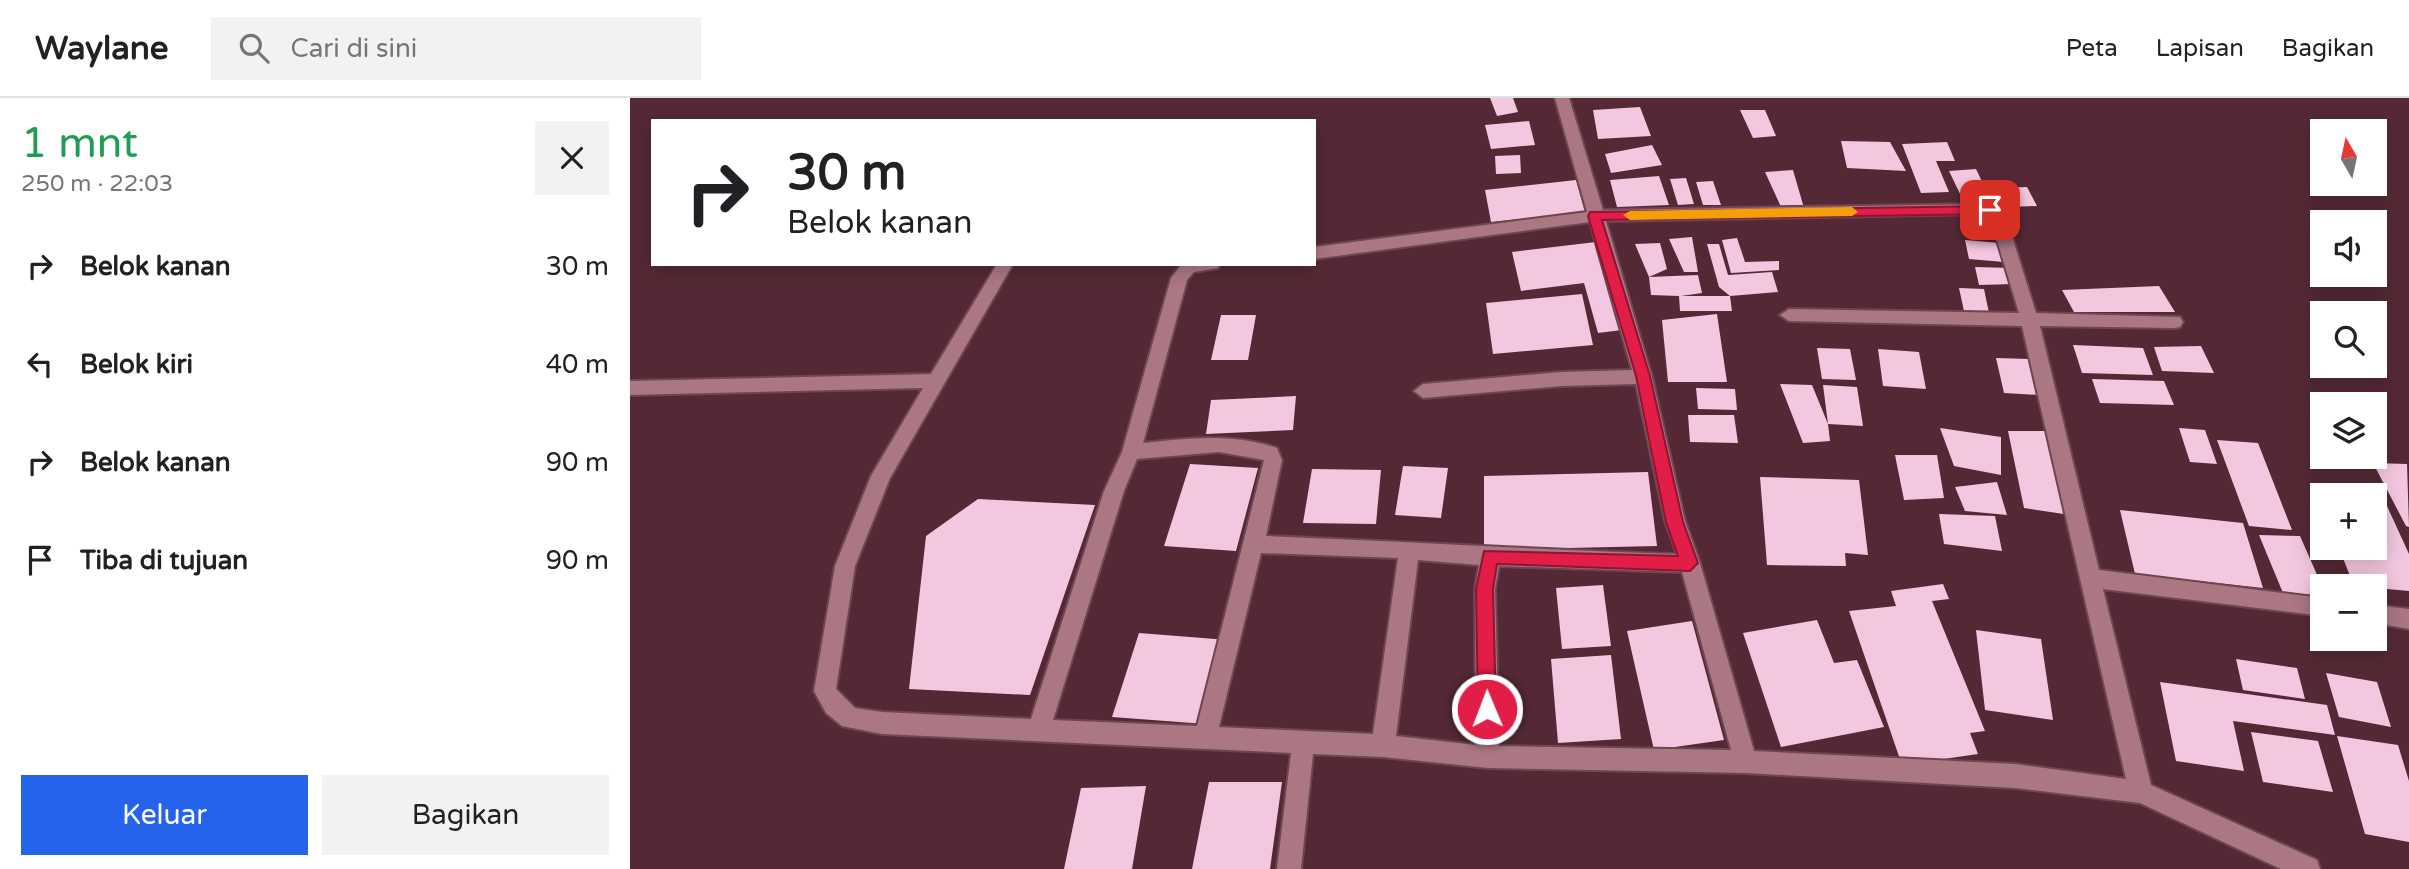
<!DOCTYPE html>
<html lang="id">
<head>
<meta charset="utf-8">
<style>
  body { margin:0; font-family:"Varela Round",sans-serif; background:#f2f2f2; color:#202124; height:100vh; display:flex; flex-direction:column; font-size:26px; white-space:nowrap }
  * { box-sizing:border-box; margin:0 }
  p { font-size:23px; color:#757577 }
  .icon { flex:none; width:38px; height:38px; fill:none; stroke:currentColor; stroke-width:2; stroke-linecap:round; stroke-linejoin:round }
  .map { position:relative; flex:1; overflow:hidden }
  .sheet { display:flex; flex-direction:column; background:#fff; width:630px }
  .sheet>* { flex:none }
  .top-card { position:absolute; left:21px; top:21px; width:665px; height:147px; border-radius:0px; box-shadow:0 4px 18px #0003; background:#fff; color:#202124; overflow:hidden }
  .needle { width:46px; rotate:351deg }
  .buttons { position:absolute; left:1680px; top:21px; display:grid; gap:14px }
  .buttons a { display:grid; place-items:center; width:77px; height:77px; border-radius:0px; background:#fff; box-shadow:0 4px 18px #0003; font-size:35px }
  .pin { position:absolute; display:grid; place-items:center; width:60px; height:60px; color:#fff; margin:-30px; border-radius:14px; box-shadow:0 4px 10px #0006 }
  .me { position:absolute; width:77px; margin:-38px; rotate:359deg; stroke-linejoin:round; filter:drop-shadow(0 0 5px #0008) }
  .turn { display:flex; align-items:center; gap:24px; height:147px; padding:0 21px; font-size:32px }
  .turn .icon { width:91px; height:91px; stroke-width:2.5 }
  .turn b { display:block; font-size:49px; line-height:60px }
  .round { display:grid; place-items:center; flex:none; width:74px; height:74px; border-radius:0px; background:#f2f2f2 }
  .head { display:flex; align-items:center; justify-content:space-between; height:119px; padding:0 21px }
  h1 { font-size:42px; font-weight:600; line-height:52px; color:#1e9e55 }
  .action { display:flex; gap:14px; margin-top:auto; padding:14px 21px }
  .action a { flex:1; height:80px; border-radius:0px; background:#2563eb; color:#fff; font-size:28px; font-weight:600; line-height:80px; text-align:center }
  .action a+a { background:#f2f2f2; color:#202124 }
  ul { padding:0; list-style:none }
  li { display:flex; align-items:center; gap:21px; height:98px; padding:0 21px }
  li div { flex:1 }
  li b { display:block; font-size:26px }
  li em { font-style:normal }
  header { display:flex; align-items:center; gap:42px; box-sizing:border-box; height:98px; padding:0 35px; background:#fff; border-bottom:2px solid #e0e0e0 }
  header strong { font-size:33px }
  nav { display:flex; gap:38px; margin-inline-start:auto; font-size:24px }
  .search { width:490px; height:63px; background:#f2f2f2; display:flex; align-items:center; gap:18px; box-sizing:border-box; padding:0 24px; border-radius:0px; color:#757577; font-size:26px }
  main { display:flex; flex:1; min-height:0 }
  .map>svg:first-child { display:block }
  .building { fill:#f4c7e1 }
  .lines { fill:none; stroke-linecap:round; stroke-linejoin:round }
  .minor-casing { stroke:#6c4651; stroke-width:4 }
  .minor { fill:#aa7783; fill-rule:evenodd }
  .route { fill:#e11d48; stroke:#92132f; stroke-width:2 }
  .slow { fill:#f59e0b }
</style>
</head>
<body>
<header>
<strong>Waylane</strong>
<div class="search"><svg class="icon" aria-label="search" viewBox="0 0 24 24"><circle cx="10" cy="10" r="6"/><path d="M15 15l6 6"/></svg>Cari di sini</div>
<nav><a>Peta</a><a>Lapisan</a><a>Bagikan</a></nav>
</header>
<main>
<section class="sheet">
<div class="head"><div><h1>1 mnt</h1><p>250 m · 22:03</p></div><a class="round"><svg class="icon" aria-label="close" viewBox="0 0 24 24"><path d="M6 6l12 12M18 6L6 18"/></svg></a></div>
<ul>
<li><svg class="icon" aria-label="right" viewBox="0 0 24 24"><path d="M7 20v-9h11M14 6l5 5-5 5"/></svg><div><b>Belok kanan</b></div><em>30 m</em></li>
<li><svg class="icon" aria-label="left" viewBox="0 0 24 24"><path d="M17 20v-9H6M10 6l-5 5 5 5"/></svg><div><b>Belok kiri</b></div><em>40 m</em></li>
<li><svg class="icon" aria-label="right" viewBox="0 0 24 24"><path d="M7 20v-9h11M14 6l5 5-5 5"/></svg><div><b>Belok kanan</b></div><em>90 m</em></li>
<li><svg class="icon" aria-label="arrive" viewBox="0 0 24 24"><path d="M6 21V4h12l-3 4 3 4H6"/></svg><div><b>Tiba di tujuan</b></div><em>90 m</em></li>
</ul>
<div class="action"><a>Keluar</a><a>Bagikan</a></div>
</section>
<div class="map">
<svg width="1779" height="771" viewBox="0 0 1779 771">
  <rect width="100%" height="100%" fill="#542935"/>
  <path class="building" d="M860 0H883L888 14 867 18Z
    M1010 9 1021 38 968 41 963 12Z
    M1110 12H1135L1146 38 1123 40Z
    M899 23 905 47 861 51 855 27Z
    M1211 43 1260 44 1276 73 1217 70Z
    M1317 44 1325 63H1306L1319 94 1291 95 1272 46Z
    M1022 47 1032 67 981 75 975 56Z
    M890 57 891 75 866 76 865 58Z
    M1346 71 1359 98 1332 100 1319 73Z
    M1163 72 1174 110 1151 109 1135 74Z
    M1029 78 1039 107 987 109 980 82Z
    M1056 80 1064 106 1048 107 1040 81Z
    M946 82 955 114 861 124 855 92Z
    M1083 83 1091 107H1073L1066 84Z
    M1397 89 1407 108 1380 109 1371 90Z
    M1062 139 1068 174H1054L1039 141Z
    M1107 140 1115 164 1149 163V172L1101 175 1092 142Z
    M1335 142 1370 145 1374 164 1339 161Z
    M966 144 992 232 968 235 954 185 891 193 882 154Z
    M1030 145 1037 171 1019 179 1068 177 1072 195 1051 198H1100L1102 213H1050L1049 198 1021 197 1019 179 1005 146Z
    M1077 146H1089L1098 177 1142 174 1148 194 1100 198 1089 189Z
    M1345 169 1382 170 1384 186 1349 187Z
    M1529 188 1545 214H1444L1432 192Z
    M1329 190 1354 191 1359 215 1334 213Z
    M952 196 963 247 863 256 856 205Z
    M1087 216 1097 284H1038L1032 222Z
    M591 217H626L618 262H581Z
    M1443 247 1513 250 1523 277 1452 275Z
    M1571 248 1584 275 1532 273 1524 249Z
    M1187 250 1220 251 1226 282 1192 281Z
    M1248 251 1289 254 1296 291 1253 288Z
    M1366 260 1399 261 1409 297 1374 295Z
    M1462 281 1534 283 1544 307 1470 305Z
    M1150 286 1182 287 1198 326 1193 287 1227 289 1233 328 1198 326 1200 343 1173 345Z
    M1066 290 1105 291 1107 312 1068 311Z
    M666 298 663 332 576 336 581 302Z
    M1058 317H1104L1108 345 1060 344Z
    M1310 330 1371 339V377L1324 368Z
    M1549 330 1575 332 1587 366 1560 364Z
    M1378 333H1427L1447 418 1394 410Z
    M1587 342 1628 345 1662 432 1619 428Z
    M1265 357H1307L1314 400 1274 402Z
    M1743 365 1777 366 1779 429 1776 428Z
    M560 366 628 370 606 453 534 448Z
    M773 368 818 370 811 420 765 417Z
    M682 371 751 372 746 426 673 425Z
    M1018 374 1027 448 854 452V378Z
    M1130 379 1229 382 1238 457 1215 455 1216 468 1137 467Z
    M1367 384 1377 417 1335 413 1325 389Z
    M348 401 465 407 400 597 279 591 296 438Z
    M1745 407 1757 408 1779 456V493L1724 488 1709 450H1745Z
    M1490 412 1613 425 1633 490 1505 476Z
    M1309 416 1365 418 1372 453 1314 446Z
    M1629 437 1670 438 1692 488V497L1653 495Z
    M1313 486 1319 501 1302 503 1355 633 1340 635 1348 656 1272 667 1219 513 1266 508 1261 493Z
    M973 487 981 548 932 551 926 490Z
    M1187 522 1204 565 1227 562 1254 629 1151 649 1113 535Z
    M1062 523 1094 642 1024 652 997 533Z
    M1346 532 1411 541 1423 622 1355 612Z
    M509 535 598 542 576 626 482 619Z
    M981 557 991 641 928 645 921 561Z
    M1606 561 1667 570 1675 601 1613 592Z
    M1696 575 1747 584 1761 629 1709 619Z
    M1530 584 1697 607 1705 637 1603 623 1614 673 1546 663Z
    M1621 634 1688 643 1703 694 1633 684Z
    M1707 638 1768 647 1779 683V744L1735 736Z
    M579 684H652L640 771H562Z
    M516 688 502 771H434L451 690Z"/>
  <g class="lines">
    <defs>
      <path id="minor" d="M925 0H939L973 112 1354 106 1373 112 1375 116 1406 215 1550 219 1553 224 1550 229 1544 230 1410 228 1469 472 1692 500V518L1473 491 1521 687 1687 762 1690 771H1651L1510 705 1385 690 1116 675 858 670 753 659 683 656 671 771H647L661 655 252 636 212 628 196 615 184 593 205 468 241 378 293 290 0 297V283L301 276 367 166H383L260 380 225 468 206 591 225 610 252 614 401 621 474 393 492 354 541 180 552 166H590L588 170 564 174 557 182 513 345C558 340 603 335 647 350L652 362 636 438C773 443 909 452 1047 456L1035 423 1006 286 932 288 793 300 784 293 793 286 932 274 1002 272 960 124 684 161V149L957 114ZM1353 116 1360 119 1389 215 1159 211 1150 217 1159 223 1392 228 1496 681 1385 666 1124 653 1070 465 1055 423 1022 279 976 123ZM589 354 634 362 567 628 423 622 494 393 507 361ZM631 455 768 460 743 636 589 629ZM788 462 849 467 845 491 846 647 766 638ZM869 468 1052 474 1101 652 869 648 865 491Z
        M1745 507 1779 511V531L1745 525Z"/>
    </defs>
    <use href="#minor" class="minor-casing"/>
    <use href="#minor" class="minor"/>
  </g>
  <path class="route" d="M1360 108 1367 112 1360 116 972 122 1020 278 1053 424 1068 465 1060 473 867 466 863 491 866 611 864 618 857 620 851 618 848 611 846 491 854 453 1048 458 1036 424 1006 278 958 118 960 114Z"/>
  <path class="slow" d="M1222 109 1228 114 1222 118 1000 122 993 117 1000 113Z"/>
</svg>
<div class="buttons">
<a><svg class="needle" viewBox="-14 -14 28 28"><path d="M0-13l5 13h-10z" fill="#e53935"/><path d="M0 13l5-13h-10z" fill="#757577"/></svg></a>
<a><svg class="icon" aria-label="sound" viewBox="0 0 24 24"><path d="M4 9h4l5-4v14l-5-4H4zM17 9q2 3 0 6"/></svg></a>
<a><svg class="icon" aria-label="search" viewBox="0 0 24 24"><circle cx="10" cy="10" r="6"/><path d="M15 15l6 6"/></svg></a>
<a><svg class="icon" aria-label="layers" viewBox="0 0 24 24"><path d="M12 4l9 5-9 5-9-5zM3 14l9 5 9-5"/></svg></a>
<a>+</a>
<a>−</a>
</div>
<div class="pin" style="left:1360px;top:112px;background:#d93025"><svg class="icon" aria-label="arrive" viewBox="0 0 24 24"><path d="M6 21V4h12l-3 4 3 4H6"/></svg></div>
<svg class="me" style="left:857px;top:611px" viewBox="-20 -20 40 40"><circle r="17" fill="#e11d48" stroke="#fff" stroke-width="3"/><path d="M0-11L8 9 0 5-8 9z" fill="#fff"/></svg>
<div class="top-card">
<div class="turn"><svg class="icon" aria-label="right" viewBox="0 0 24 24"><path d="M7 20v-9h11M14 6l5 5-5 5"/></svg><div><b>30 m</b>Belok kanan</div></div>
</div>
</div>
</main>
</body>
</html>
